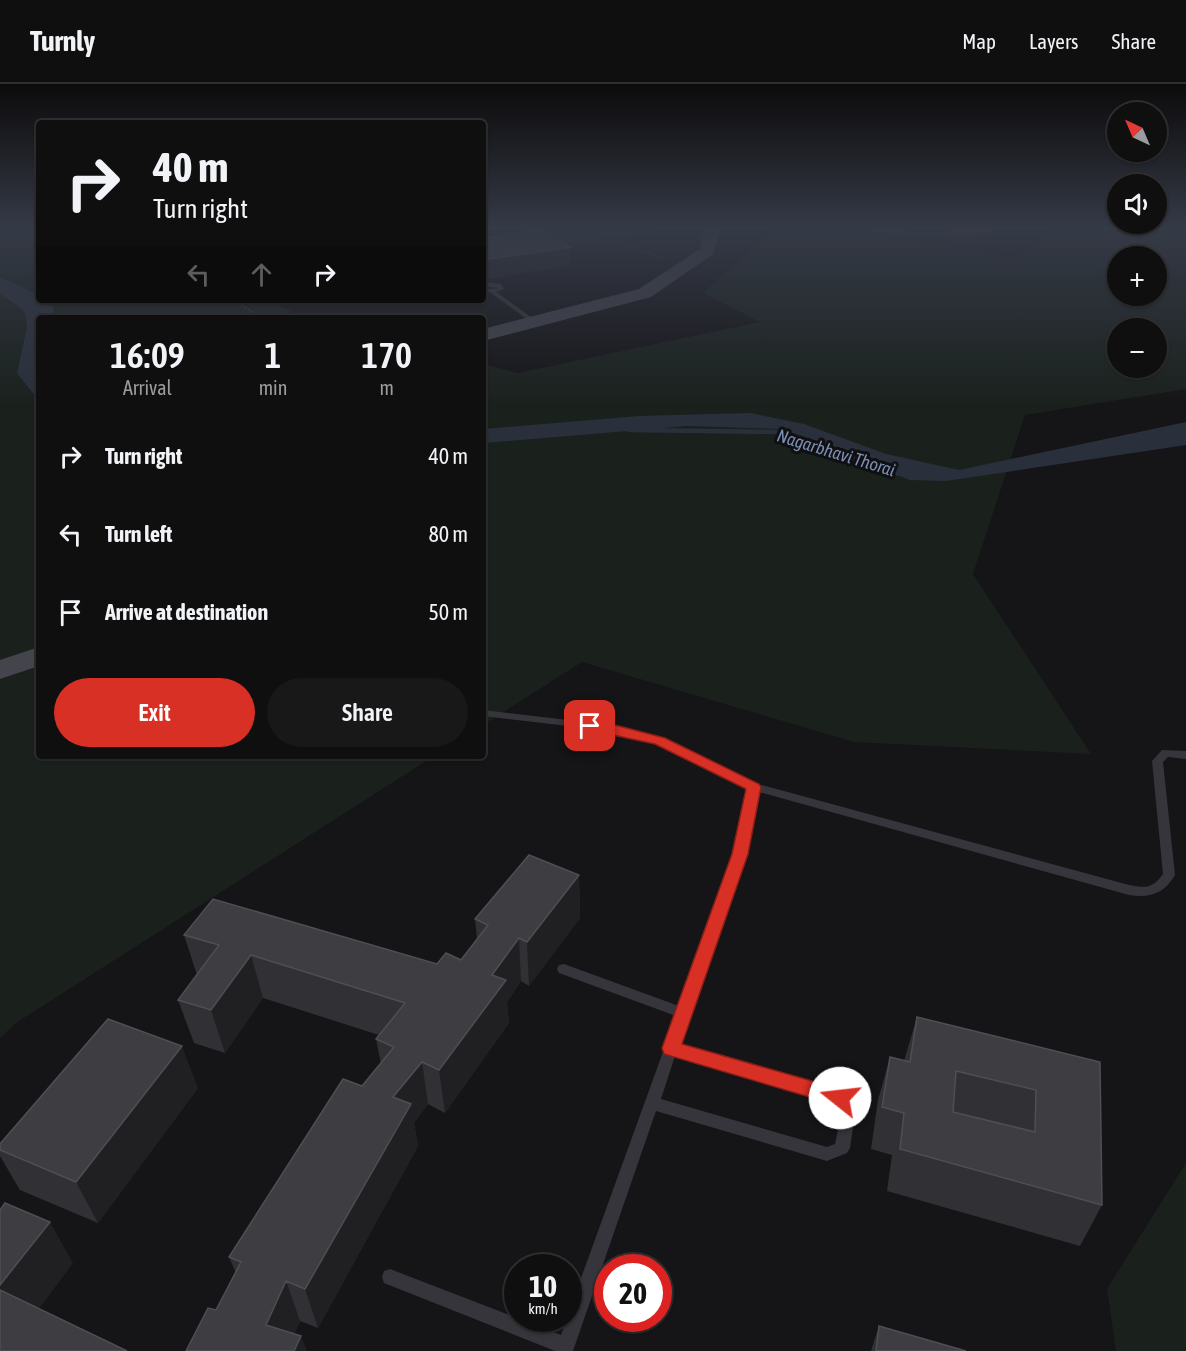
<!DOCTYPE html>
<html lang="en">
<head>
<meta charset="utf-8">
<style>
  body { margin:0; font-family:"Asap Condensed",sans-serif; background:#191819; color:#f1f3f6; height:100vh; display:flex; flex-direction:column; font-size:22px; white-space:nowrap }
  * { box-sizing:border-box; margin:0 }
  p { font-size:20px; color:#9c9c9f }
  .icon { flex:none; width:33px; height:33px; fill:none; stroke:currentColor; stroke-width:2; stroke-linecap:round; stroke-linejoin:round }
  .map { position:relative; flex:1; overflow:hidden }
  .details { position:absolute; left:36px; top:231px; width:450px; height:444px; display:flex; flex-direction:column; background:#100f10; border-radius:6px; box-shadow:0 2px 4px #0004,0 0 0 2px #302f30 }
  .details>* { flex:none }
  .banner { position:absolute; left:36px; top:36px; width:450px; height:183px; border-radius:6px; box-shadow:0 2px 4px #0004,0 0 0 2px #302f30; background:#100f10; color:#f1f3f6; overflow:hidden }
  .needle { width:39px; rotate:316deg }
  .fabs { position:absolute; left:1107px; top:18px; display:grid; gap:12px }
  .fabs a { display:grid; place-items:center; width:60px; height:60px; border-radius:50%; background:#100f10; box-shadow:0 2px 4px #0004,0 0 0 2px #302f30; font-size:30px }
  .speed { position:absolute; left:504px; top:1170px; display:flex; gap:12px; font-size:30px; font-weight:700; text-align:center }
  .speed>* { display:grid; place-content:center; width:78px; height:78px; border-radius:50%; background:#100f10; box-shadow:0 2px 4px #0004,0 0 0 2px #302f30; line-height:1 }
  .speed small { font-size:15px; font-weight:400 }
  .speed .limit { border:9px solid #d22; background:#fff; color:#111 }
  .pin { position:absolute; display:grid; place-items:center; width:51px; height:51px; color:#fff; margin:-26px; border-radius:12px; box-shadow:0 3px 9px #0006 }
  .me { position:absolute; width:66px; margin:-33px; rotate:286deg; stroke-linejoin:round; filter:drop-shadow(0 0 4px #0008) }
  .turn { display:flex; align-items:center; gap:21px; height:126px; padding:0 18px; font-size:27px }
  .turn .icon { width:78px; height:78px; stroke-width:2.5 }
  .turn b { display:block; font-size:42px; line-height:51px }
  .lanes { display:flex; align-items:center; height:57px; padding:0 18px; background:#0003; justify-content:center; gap:30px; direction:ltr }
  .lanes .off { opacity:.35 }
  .eta { display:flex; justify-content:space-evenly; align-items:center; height:102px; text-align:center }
  .eta b { font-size:36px; font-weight:600; line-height:42px }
  .primary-button { display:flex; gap:12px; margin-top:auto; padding:12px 18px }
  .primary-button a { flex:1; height:69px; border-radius:36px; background:#d93025; color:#fff; font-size:24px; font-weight:600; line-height:69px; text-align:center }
  .primary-button a+a { background:#191819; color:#f1f3f6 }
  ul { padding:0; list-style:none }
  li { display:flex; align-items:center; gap:18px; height:78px; padding:0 18px }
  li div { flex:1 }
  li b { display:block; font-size:22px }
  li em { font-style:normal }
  header { display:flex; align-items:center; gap:36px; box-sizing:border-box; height:84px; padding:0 30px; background:#100f10; border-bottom:2px solid #302f30 }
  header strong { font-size:28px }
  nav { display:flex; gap:33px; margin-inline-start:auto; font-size:21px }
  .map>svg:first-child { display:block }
  .green { fill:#1a211d; fill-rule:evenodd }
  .water { fill:#2a303b }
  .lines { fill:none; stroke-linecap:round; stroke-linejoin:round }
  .stream-far1 { stroke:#2a303b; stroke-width:4 }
  .stream { stroke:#2a303b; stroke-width:4.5 }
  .path { stroke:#3b3c42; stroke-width:2; stroke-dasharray:1.5 2; stroke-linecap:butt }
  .service { fill:#35353b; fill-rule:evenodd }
  .secondary { fill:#43444c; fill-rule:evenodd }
  .wall { fill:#313034 }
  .shaded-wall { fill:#201f22 }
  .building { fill:#3d3d42; stroke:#4e4e54; stroke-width:1.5; fill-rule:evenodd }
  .route { fill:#d93025; stroke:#8d1f18; stroke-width:1.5 }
  .labels { text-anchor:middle; stroke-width:6; stroke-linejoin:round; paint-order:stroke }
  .far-water-label { font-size:18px; font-style:italic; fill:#7b8fb4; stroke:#100f11 }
</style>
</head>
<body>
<header>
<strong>Turnly</strong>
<nav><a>Map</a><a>Layers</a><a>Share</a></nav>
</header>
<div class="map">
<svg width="1186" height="1267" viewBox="0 0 1186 1267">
  <rect width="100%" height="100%" fill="#151416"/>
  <path class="green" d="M0 143H39V216H268L304 234H39V672H434L16 939 0 954Z
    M532 143H679L560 162Z
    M768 143H847L1015 175 1057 143H1186V305L1025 331 973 490 1091 670 854 658 582 578 483 641V280L518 289 760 238 703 209 772 148ZM1118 172H1156V212H1118ZM1118 244H1156V284H1118Z
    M1186 1079V1267H1116L1107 1205Z"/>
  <path class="water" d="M0 194 14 199 39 212V216L52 219 55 234H39V317L17 289 30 230 0 210Z
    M750 329 804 340 886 370 959 386 1186 338V361L946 397 910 396 782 345 687 342 483 359V345L639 332Z"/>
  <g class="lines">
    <path class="stream-far1" d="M22 220 27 229 30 246"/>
    <path class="stream" d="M629 346 780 348 891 389 902 390"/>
    <path class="path" d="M608 154 664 175
      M233 216 255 230 269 234"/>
    <path class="service" d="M862 143 896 147 934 149 1007 143C977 155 891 156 862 143Z
      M483 198 501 200 504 205 496 208 535 236V238H531L490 208 483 210V206L498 204 483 202Z
      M483 626 611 641 664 655 758 700 1129 801C1146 804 1152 805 1163 790L1152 677 1162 666 1186 667V675L1168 673 1163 678 1175 791C1164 810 1150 814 1129 811L759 708 746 770 679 961 845 1009 855 1030 850 1064 847 1069 827 1077 656 1027 573 1267H555L384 1199 382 1193 384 1187 390 1185 561 1251 567 1234H568V1230L676 932 559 889 557 885 559 881 564 880 679 922 734 770 748 705 656 659 611 647 483 632ZM675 972 835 1019 841 1030 835 1060 827 1063 661 1015Z"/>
    <path class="secondary" d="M705 143H721L713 170 651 213 483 257V245L639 205 700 165Z
      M39 563V582L0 595V576Z"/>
  </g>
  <path class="wall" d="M579 791 580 834 529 902 521 897 507 918 509 939 445 1029 428 1020 414 1039 418 1062 318 1244 300 1237 294 1250 216 1226 236 1189 229 1173 381 980 376 955 379 951 263 914 225 969 194 959 178 916 197 891 184 851 437 880 461 876 477 855 475 835Z
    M917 933 1100 978 1102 1121 1080 1162 887 1107 892 1071 871 1065 878 1016 890 973 904 977Z
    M198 1004 98 1139 20 1106 0 1072V1060Z
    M879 1242 966 1267H871Z"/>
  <path class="shaded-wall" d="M570 163V182L483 196V176Z
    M579 791 580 834 529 902 527 858Z
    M519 854 521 897 507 918 509 939 445 1029 439 986 492 891Z
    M251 871 263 914 225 969 211 926Z
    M182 962 198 1004 98 1139 76 1098Z
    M422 978 428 1020 414 1039 418 1062 318 1244 305 1205 393 1013Z
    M50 1138 73 1179 25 1244 0 1208V1201Z
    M286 1197 300 1237 287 1267 266 1241Z
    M301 1252 307 1267H294Z"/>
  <path class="building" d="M540 146 570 163 483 176V154Z
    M529 771 579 791 527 858 519 854 492 891 506 896 439 986 422 978 393 1013 411 1020 305 1205 286 1197 266 1241 301 1252 294 1267H186L208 1224 216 1226 241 1178 229 1173 343 995 362 1002 394 963 376 955 405 919 251 871 211 926 178 916 219 861 184 851 213 815 437 880 446 869 461 876 488 841 475 835Z
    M917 933 1100 978 1102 1121 900 1065 904 1029 882 1023 890 973 910 978ZM956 987 1036 1006 1035 1048 953 1028Z
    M108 935 182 962 76 1098 0 1066V1060Z
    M5 1119 50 1138 0 1201V1126Z
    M0 1206 127 1267H0Z
    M879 1242 966 1267H876Z"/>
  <linearGradient id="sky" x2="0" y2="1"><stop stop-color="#0c0b0c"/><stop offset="0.45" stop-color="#353a47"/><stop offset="1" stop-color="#353a47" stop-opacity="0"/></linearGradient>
  <rect width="1186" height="321" fill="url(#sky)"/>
  <path class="route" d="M590 637 611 640 665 654 759 700 761 703 748 770 682 960 840 1005 846 1008 849 1014 846 1020 840 1022 664 970 662 964 732 770 746 705 655 660 585 645 583 642Z"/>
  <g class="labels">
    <g class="far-water-label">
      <text transform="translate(836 369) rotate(17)" y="6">Nagarbhavi Thorai</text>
    </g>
  </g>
</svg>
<div class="fabs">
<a><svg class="needle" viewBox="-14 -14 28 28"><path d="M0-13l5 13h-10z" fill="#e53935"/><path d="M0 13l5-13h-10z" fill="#9c9c9f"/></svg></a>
<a><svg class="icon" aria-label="sound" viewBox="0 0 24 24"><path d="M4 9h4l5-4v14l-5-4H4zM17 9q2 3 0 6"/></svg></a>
<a>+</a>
<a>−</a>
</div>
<div class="speed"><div>10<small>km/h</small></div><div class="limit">20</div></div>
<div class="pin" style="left:590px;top:642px;background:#d93025"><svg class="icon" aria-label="arrive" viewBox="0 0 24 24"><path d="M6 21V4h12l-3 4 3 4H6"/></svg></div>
<svg class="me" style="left:840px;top:1014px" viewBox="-20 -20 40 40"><circle r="19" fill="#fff"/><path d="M0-13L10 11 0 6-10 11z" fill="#d93025"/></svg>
<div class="banner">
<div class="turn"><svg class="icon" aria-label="right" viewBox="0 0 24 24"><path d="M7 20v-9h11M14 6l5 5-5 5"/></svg><div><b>40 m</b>Turn right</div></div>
<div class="lanes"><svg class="icon off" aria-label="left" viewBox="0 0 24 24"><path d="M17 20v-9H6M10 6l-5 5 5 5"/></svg><svg class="icon off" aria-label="ahead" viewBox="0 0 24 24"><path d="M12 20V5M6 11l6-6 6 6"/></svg><svg class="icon" aria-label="right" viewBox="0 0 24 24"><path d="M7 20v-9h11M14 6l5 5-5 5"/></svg></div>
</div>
<section class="details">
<div class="eta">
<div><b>16:09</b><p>Arrival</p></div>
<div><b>1</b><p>min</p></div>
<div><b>170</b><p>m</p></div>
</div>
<ul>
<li><svg class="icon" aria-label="right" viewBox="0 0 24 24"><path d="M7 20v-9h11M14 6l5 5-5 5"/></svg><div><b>Turn right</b></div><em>40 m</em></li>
<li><svg class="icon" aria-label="left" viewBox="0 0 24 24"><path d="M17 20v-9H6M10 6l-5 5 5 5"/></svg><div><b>Turn left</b></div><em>80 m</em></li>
<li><svg class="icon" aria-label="arrive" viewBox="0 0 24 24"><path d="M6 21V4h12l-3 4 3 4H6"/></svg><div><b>Arrive at destination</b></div><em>50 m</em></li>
</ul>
<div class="primary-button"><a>Exit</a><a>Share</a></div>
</section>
</div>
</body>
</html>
